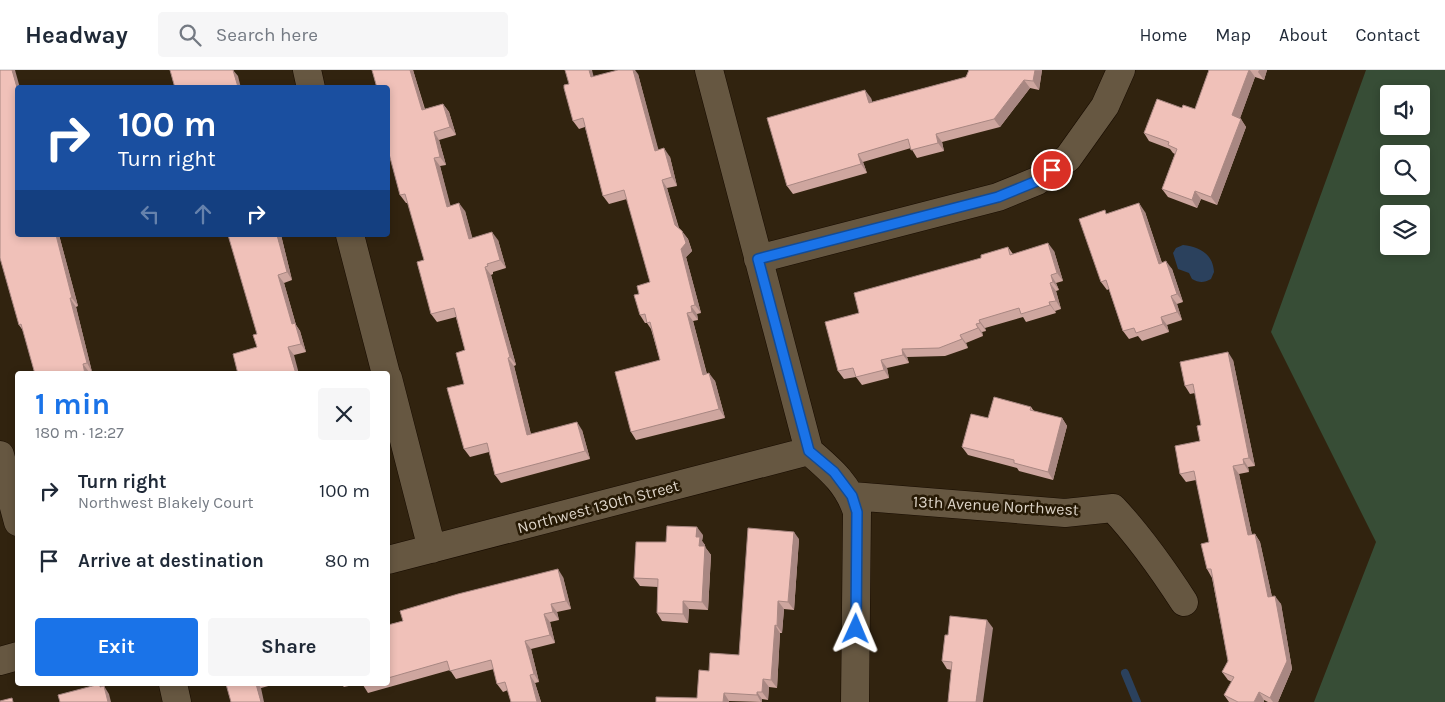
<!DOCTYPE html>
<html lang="en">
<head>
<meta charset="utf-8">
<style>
  body { margin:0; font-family:Karla,sans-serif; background:#f6f6f7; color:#1f2937; height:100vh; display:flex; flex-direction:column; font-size:19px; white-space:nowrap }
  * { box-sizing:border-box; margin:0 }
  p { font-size:16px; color:#747a83 }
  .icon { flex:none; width:28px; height:28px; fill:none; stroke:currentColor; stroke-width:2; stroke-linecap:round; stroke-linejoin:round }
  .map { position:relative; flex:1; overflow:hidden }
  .details { position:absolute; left:15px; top:301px; width:375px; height:315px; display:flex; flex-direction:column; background:#fff; border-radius:5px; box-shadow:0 2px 8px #0003 }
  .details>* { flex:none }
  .guide { position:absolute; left:15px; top:15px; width:375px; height:152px; border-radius:5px; box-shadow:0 2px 8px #0003; background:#1a4fa0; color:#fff; overflow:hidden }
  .fabs { position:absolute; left:1380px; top:15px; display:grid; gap:10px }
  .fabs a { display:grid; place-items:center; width:50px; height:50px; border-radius:5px; background:#fff; box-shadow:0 2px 8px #0003; font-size:25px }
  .pin { position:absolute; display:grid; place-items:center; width:42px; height:42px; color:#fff; margin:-21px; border:2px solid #fff; border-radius:50%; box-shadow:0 1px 5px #0007 }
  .me { position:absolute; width:55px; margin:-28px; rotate:1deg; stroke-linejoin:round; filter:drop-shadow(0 0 4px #0008) }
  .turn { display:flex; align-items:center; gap:18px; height:105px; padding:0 20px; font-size:22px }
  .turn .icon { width:65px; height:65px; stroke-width:2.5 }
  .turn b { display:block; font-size:35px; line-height:42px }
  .lanes { display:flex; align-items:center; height:48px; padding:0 20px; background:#0003; justify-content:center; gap:25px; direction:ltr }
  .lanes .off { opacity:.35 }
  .round { display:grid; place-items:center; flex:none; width:52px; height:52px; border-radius:5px; background:#f6f6f7 }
  .summary { display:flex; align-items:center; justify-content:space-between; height:85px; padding:0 20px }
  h1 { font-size:30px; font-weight:700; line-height:38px; color:#1a73e8 }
  .cta { display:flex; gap:10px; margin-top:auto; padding:10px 20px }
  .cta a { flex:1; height:58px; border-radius:5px; background:#1a73e8; color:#fff; font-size:20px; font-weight:700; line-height:58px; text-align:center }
  .cta a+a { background:#f6f6f7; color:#1f2937 }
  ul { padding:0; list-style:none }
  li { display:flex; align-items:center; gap:15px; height:70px; padding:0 20px }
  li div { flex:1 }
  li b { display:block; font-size:19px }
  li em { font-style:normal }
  header { display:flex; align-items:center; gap:30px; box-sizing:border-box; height:70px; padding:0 25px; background:#fff; border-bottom:1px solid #e0e1e3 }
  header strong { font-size:24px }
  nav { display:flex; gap:28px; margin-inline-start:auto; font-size:18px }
  .search { width:350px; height:45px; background:#f6f6f7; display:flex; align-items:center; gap:12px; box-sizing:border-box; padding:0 18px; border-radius:5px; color:#747a83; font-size:19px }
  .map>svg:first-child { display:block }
  .green { fill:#374d36; fill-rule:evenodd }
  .water { fill:#2b415d }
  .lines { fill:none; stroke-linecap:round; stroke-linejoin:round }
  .stream { stroke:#2b415d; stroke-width:8 }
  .street-casing { stroke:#180c00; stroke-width:29 }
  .street { stroke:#665741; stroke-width:28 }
  .wall { fill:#cea69f }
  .shaded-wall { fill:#a88782 }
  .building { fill:#f0c1b9; stroke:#a88782 }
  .route-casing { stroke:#114b97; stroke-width:12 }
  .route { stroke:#1a73e8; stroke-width:9 }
  .labels { text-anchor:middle; stroke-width:5; stroke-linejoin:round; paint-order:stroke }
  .street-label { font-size:16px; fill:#ddd4c8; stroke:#271a05 }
</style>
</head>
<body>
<header>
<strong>Headway</strong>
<div class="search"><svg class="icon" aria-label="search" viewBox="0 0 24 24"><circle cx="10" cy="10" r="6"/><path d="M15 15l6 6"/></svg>Search here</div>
<nav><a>Home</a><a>Map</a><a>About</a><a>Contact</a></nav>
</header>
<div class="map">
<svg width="1445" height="632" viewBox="0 0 1445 632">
  <rect width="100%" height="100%" fill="#31230f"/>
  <path class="green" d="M1366 0H1445V632H1314L1376 472 1271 262ZM1389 24H1421V56H1389ZM1389 84H1421V116H1389ZM1389 144H1421V176H1389Z"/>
  <path class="water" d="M1183 175C1200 177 1213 184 1214 202L1211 209C1204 213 1199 213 1192 209L1189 203 1178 199 1173 183 1176 178Z"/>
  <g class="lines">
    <path class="stream" d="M1125 603 1137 632"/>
    <defs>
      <path id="street" d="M307 0 311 18
        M709 0 809 381C831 400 848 414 857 442L855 632
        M350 165 386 304
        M758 189 998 127 1037 111 1068 88 1105 36 1121 0
        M388 308 432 479
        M0 385 18 452
        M852 426 1065 443 1113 438C1141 468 1162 498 1184 532
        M388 490 809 381
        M0 591 18 586
        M173 614 177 632"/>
    </defs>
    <use href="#street" class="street-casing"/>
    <use href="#street" class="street"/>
  </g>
  <path class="wall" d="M372 0H414H413L425 39 443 34 449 42 456 65 439 70 446 95 440 96 450 136 465 141 472 168 498 170 506 198 493 202V204L491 205 516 295 514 296 531 364 582 360 590 389 501 413 495 405 489 382 470 387 464 379 465 280 456 247 437 252 431 244 424 190 408 133H406L400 125 388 18Z
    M969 0H1042L1039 20 1030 18 1000 57 942 72 944 81 917 88 911 78 863 92 867 103 793 124 787 116 871 28 872 32 966 7Z
    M1209 0H1267L1264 10 1255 7 1240 48 1246 57 1217 135 1201 129 1197 138 1168 127 1162 119 1175 84 1173 83 1170 79 1149 71 1144 63 1182 38 1195 39Z
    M638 4 658 80 670 87 677 116 667 118 679 158 688 169 692 181 686 187 701 243 697 244 698 250 693 251 707 304 715 311 725 348 636 370 631 362 660 290 651 259 647 253H645L640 245 639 224 650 212 627 129 609 134 603 126 585 57 579 59 573 51 569 14 594 7Z
    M1145 142 1162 193 1172 199 1183 232 1177 234 1182 250 1167 255 1169 262 1142 271 1138 266 1129 269 1123 261 1109 219 1107 220 1101 212 1107 144Z
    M18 165H59L78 236 76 237 92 302H89V304H35L24 262 19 255Z
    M281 165 292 210 284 213 296 255 300 261 306 282 294 285 257 277V264Z
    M1008 177 1013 184 1054 181 1063 211 1056 213 1059 220 1056 221 1061 239 1055 241 1056 243 1026 252 1023 247 985 258 986 261 982 262 983 266 966 273 968 278 945 286 907 287 909 293 887 298 889 308 862 315 856 307 844 309 838 301 859 243Z
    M1233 290 1255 396 1248 397 1249 402 1239 404 1252 465 1255 464 1260 472 1272 527 1281 534 1292 599 1278 632H1268L1264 630V632H1229L1224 625 1232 612 1228 610 1222 602 1228 591 1212 508 1207 499 1209 472 1196 410 1186 412 1180 404 1200 371 1201 355 1195 323 1190 324 1185 316Z
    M1031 337 1034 341 1062 348 1067 356 1053 410 1019 401 1017 398 968 385 962 377 988 348Z
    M703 465 702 471 705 475V477L711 485 708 540 689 539 688 553 662 551 657 543 658 517 640 516 634 508Z
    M799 469 794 540 784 539 782 563H780L777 618 769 617 768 630 762 629V632L729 631V632H656L697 628 709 601 739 585Z
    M563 507 571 539 557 542 559 550 550 552 555 573 531 579 539 612 535 613 541 632H511L508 620 503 622 497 614 494 599 456 609 450 600 368 623 363 615V614H388V555Z
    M993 558 952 600 947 599 942 591 948 565Z
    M226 614H272V615L261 618Z
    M341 614H358L344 617Z"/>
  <path class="shaded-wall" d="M12 0H15L20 18H18V21Z
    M233 0 238 6 241 18H238Z
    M410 0H413L427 48 422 40Z
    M589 0H592L596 16 591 7Z
    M633 0H635L638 4 661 89 655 81Z
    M1035 0H1042L1039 20 1033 11Z
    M1249 0H1250L1255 7 1238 54 1232 45Z
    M1259 0H1267L1264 10 1258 2Z
    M1024 10 1030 18 1000 57 994 49Z
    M865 20 871 28 874 41 869 33Z
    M443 34 449 42 456 65 450 57Z
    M1241 49 1246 57 1217 135 1211 127Z
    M434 62 439 70 446 95 440 87Z
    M936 64 942 72 944 81 938 73Z
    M664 78 670 87 677 116 672 107Z
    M858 84 863 92 867 103 861 94Z
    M434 88 440 96 453 145 447 137Z
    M662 110 667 118 680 163 675 155Z
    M1195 121 1201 129 1197 138 1192 130Z
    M459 133 465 141 475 177 469 169Z
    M1139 133 1145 142 1165 202 1159 194Z
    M682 161 688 169 692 181 686 187 701 243 695 235 681 179Z
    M492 162 498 170 506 198 500 190Z
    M56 165H59L78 236 72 228Z
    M277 165H281L292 210 287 202Z
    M1048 173 1054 181 1063 211 1057 203Z
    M1166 191 1172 199 1183 232 1177 224Z
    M485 197 491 205 516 295 510 287Z
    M278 205 284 213 296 255 300 261 306 282 301 274 292 254Z
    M1051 205 1056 213 1059 220 1053 212Z
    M1050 213 1056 221 1061 239 1056 231Z
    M1171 226 1177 234 1182 250 1177 242Z
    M70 228 76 237 92 302 87 293Z
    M1049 232 1055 241 1056 243 1050 235Z
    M691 236 697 244 698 250 692 242Z
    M687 243 693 251 709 313 703 305Z
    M1161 247 1167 255 1169 262 1163 254Z
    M979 250 985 258 986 261 980 253Z
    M976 254 982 262 983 266 978 258Z
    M960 265 966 273 968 278 962 269Z
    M288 277 294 285 299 304H296Z
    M902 279 907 287 909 293 903 285Z
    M1228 282 1233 290 1255 396 1249 388Z
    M508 288 514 296 533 373 527 365Z
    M881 290 887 298 889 308 884 300Z
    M83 294 89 302V304H85Z
    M709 303 715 311 725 348 719 339Z
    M1062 348 1067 356 1053 410 1048 402Z
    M577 352 582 360 590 389 585 381Z
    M1243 389 1248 397 1249 402 1244 394Z
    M1233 396 1239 404 1254 474 1248 465Z
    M697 457 703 465 702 471 705 475V477L711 485 708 540 702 532 696 467Z
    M794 462 799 469 794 540 788 532Z
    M1255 464 1260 472 1274 536 1268 527Z
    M558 499 563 507 571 539 566 531Z
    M1275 526 1281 534 1292 599 1278 632H1273L1270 628Z
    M683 531 689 539 688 553 683 544Z
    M778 531 784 539 782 563 777 556Z
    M551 534 557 542 559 550 553 542Z
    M544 544 550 552 555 573 550 565Z
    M987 550 993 558 983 632H976Z
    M775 555 780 563 777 618 771 610Z
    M525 571 531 579 539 612 534 604Z
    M530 605 535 613 541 632H537Z
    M763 609 769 617 768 630 762 622Z
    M100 614 105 622 104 616 109 624 111 632H108Z
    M256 614H258L261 618 264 632H261Z
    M757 622 762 629V632H761L757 625Z
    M1259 622 1264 630V632H1254Z
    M724 623 729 631V632H723Z"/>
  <path class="building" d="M0 0H12L18 21V165H56L72 228H70L87 293 83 294 85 304H35L21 254 19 255 0 188Z
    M170 0H233L238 17 175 18Z
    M372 0H410L422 40 443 34 450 57 434 62 440 87 434 88 447 137 459 133 469 169 492 162 500 190 487 194 488 196 485 197 510 287 508 288 527 365 577 352 585 381 495 405 487 373 464 379 447 318 464 314 456 283 465 280 454 238 431 244 417 192 424 190 405 124 400 125 388 80V18H377Z
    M565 0H589L591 7 618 0H633L655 81 664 78 672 107 662 110 675 155 682 161 686 173 681 179 695 235 691 236 692 242 687 243 703 305 709 303 719 339 631 362 615 302 660 290 650 252 647 253 645 244 640 245 634 225 639 224 637 216 650 212 624 120 603 126 583 48 573 51 564 18V15L569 14Z
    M969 0H1035L1033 11 1024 10 994 49 936 64 938 73 911 80 908 69 858 84 861 94 787 116 767 48 865 20 869 33 966 7Z
    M1209 0H1249L1232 45 1241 49 1211 127 1195 121 1192 130 1162 119 1177 79 1168 75 1169 72 1144 63 1157 29 1182 38 1183 35 1195 39Z
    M1139 133 1159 194 1166 191 1177 224 1171 226 1177 242 1161 247 1163 254 1136 263 1134 258 1123 261 1106 210 1101 212 1079 149 1105 140 1106 144Z
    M228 165H277L287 202 278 205 292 254 295 253 301 274 288 277 296 304H238L233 284 257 277 253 265 257 264Z
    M1048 173 1057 203 1051 205 1053 212 1050 213 1056 231 1049 232 1050 235 1021 244 1019 238 979 250 980 253 976 254 978 258 960 265 962 269 939 278 902 279 903 285 881 290 884 300 856 307 853 298 838 301 825 252 859 243 854 223 981 188V185L1008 177 1010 185Z
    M1228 282 1249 388 1243 389 1244 394 1233 396 1248 465 1255 464 1268 527 1275 526 1287 591 1270 628 1259 622 1254 632H1238L1224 625 1234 607 1222 602 1228 591 1211 499H1207L1201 474 1209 472 1194 401 1180 404 1175 376 1200 371 1197 356 1201 355 1193 314 1185 316 1180 292Z
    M994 327 1031 337 1030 340 1062 348 1048 402 1014 393V390L962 377 971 344 988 348Z
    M667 456 697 457 696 467H700L699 476H705L702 532 683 531V544L657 543 658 509 634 508 636 472H666Z
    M748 458 794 462 788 532 778 531 777 556 775 555 771 610 763 609 762 622H757V625L724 623 723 632H656V627L697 628 699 600 709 601 710 583 739 585Z
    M558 499 566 531 551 534 553 542 544 544 550 565 525 571 534 604 530 605 537 632H511L505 612 497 614 491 590 450 601 447 591 388 608V555L403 551 400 541 458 524Z
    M950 546 987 550 976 632H948L952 592 942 591 945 565H948Z
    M100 614V617L104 616 108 632H60L58 625Z
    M226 614H256L261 632H231Z
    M12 628 13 632H0V631Z"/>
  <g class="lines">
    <defs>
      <path id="route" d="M856 559 857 442 852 426 834 402 809 381 758 189 998 127 1037 111 1052 100"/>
    </defs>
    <use href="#route" class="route-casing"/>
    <use href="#route" class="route"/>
  </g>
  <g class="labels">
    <g class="street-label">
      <text transform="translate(996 435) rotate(3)" y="6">13th Avenue Northwest</text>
      <text transform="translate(598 436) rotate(-15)" y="6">Northwest 130th Street</text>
    </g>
  </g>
</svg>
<div class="fabs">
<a><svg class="icon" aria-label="sound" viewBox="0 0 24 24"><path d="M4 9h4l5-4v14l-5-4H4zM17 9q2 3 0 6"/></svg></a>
<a><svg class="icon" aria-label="search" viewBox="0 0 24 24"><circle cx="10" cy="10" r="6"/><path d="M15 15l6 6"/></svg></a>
<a><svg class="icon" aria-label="layers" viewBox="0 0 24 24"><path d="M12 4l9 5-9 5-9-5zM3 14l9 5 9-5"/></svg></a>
</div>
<div class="pin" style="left:1052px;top:100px;background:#d93025"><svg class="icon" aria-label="arrive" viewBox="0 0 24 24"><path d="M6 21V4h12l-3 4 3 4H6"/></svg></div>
<svg class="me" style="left:856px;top:559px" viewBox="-20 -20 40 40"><path d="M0-17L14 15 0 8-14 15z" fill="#1a73e8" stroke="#fff" stroke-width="4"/></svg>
<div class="guide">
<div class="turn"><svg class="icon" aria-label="right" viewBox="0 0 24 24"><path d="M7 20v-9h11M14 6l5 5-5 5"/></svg><div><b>100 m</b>Turn right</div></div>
<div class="lanes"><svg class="icon off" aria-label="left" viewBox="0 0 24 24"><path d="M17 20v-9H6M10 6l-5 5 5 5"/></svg><svg class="icon off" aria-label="ahead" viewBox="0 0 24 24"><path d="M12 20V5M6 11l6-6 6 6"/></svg><svg class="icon" aria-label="right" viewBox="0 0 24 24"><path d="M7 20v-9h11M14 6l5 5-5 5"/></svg></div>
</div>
<section class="details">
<div class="summary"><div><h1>1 min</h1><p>180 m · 12:27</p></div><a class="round"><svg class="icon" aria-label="close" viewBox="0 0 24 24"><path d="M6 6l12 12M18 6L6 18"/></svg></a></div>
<ul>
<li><svg class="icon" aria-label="right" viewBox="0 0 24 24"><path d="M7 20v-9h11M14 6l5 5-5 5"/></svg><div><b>Turn right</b><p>Northwest Blakely Court</p></div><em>100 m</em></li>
<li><svg class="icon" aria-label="arrive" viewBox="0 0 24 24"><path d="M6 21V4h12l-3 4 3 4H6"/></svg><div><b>Arrive at destination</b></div><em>80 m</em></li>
</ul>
<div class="cta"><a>Exit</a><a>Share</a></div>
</section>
</div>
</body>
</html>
